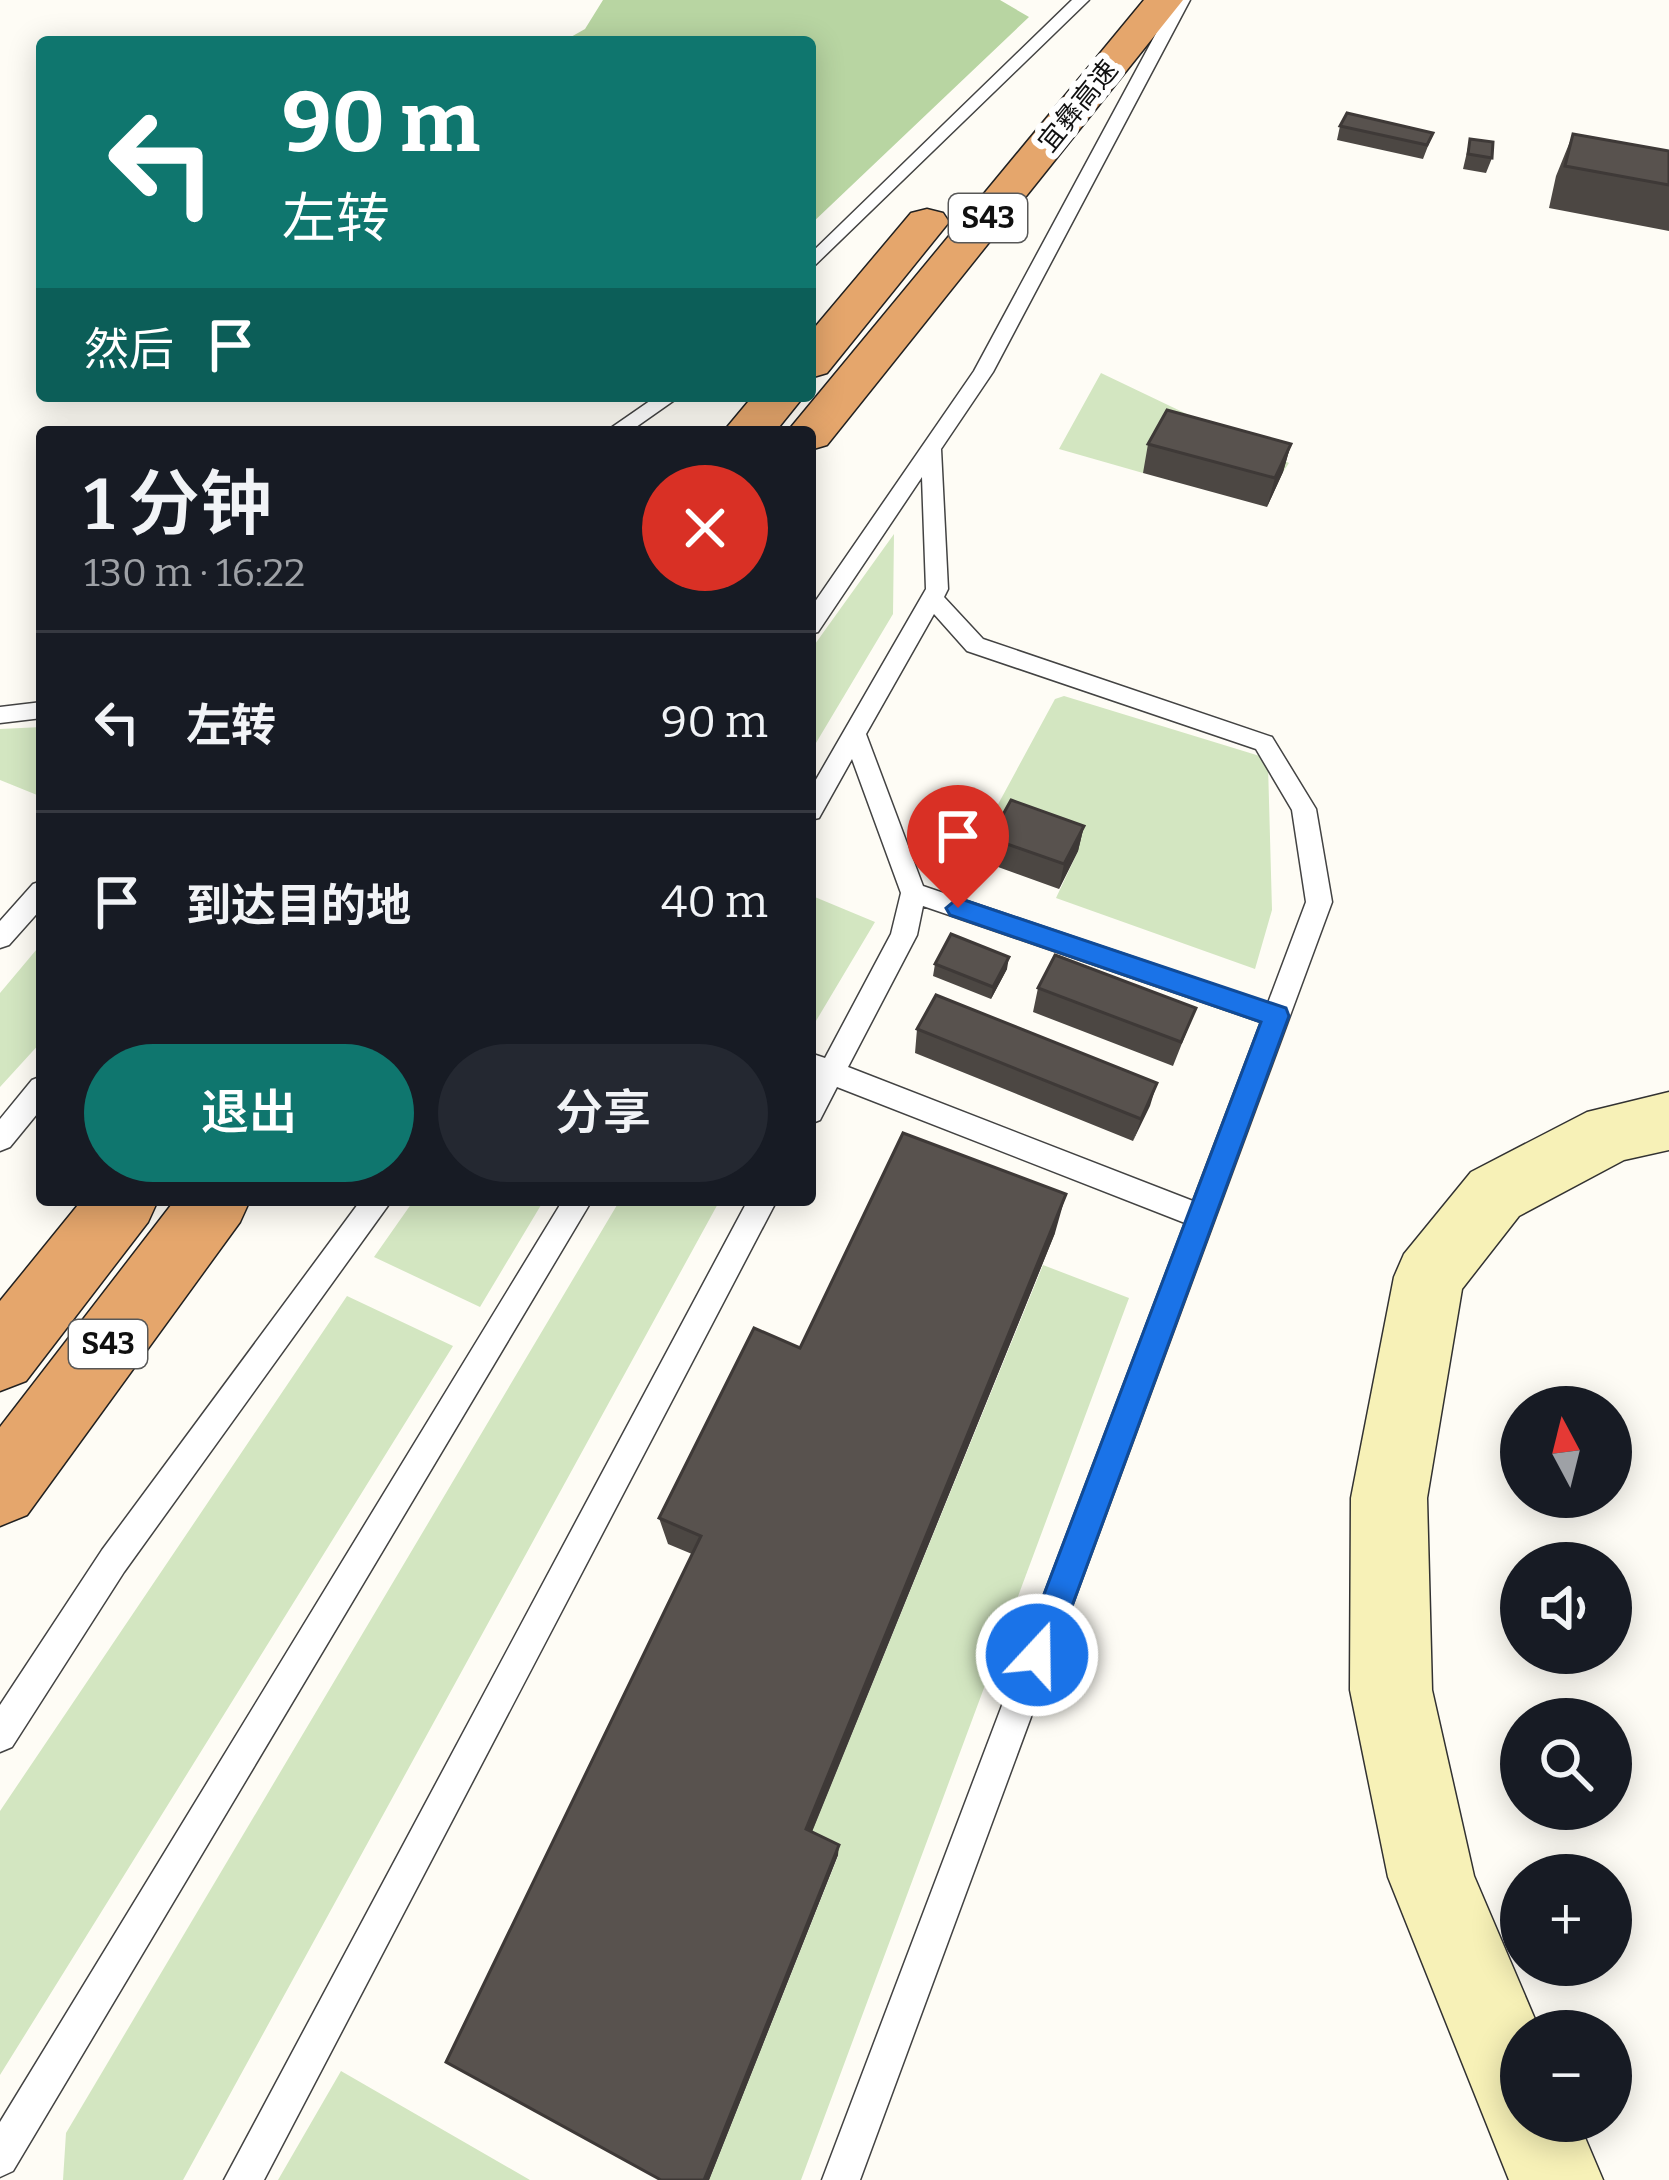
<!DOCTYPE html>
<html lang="zh">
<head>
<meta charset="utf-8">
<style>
  body { margin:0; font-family:Bitter,"Noto Sans SC",serif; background:#242831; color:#f1f3f6; height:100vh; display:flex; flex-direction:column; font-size:45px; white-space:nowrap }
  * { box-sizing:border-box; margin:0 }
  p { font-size:39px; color:#9ea1a6 }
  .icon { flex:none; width:66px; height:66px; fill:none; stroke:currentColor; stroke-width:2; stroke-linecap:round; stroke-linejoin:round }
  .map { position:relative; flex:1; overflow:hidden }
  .drawer { position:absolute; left:36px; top:426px; width:780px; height:780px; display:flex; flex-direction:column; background:#171b24; border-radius:12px; box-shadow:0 6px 30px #0003 }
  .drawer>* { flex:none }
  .guide { position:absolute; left:36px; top:36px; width:780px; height:366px; border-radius:12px; box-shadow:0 6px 30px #0003; background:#0f766e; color:#fff; overflow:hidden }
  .needle { width:78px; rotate:353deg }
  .fabs { position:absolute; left:1500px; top:1386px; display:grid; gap:24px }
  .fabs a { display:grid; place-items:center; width:132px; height:132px; border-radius:50%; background:#171b24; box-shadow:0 6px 30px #0003; font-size:60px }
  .pin { position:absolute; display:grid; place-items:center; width:102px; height:102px; color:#fff; margin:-123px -51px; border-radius:50% 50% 50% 0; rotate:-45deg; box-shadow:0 0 12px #0007 }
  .pin .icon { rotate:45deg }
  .me { position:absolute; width:132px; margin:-66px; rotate:21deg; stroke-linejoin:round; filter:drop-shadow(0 0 9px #0008) }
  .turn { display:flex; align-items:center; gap:42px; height:252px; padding:0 48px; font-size:54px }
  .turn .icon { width:156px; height:156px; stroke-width:2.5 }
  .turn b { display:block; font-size:84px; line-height:102px }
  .then { display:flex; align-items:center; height:114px; padding:0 48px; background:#0003; gap:24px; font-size:45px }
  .round { display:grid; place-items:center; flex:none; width:126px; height:126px; border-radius:63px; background:#242831 }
  .head { display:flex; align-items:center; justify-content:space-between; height:204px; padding:0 48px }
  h1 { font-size:72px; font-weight:600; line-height:90px }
  .action { display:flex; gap:24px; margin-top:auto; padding:24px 48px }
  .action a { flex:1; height:138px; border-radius:72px; background:#0f766e; color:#fff; font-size:48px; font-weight:600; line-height:138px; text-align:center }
  .action a+a { background:#242831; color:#f1f3f6 }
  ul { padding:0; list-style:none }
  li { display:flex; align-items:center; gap:36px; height:180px; padding:0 48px; border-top:3px solid #363941 }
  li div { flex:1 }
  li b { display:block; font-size:45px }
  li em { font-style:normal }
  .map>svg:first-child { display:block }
  .green { fill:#d3e6c1 }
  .forest { fill:#b8d5a2 }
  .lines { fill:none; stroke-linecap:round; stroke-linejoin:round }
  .lane-casing { stroke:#434343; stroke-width:3 }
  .secondary-casing { stroke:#323232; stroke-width:3 }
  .highway-casing { stroke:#212121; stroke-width:3 }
  .lane { fill:#fff; fill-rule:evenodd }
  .secondary { fill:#f7f1b7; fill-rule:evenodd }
  .highway { fill:#e5a66c; fill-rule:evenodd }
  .wall { fill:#4c4743 }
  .shaded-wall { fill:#3e3937 }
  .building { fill:#58524e; stroke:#3e3937; stroke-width:3 }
  .route { fill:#1a73e8; stroke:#114b97; stroke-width:3 }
  .labels { text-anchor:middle; stroke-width:12; stroke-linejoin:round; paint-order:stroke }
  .far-street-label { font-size:27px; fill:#101010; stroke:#fff }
  .shield { fill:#fff; stroke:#585858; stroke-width:3 }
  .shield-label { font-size:30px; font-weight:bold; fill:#101010 }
</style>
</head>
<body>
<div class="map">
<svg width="1669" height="2180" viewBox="0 0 1669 2180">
  <rect width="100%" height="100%" fill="#fefcf5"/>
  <path class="green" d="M1101 373 1289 463 1283 472 1161 439 1143 473 1059 449Z
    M894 534 893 614 810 753V651Z
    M1064 696 1263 757 1268 765 1272 910 1255 969 1056 898 1078 851 989 821 1055 699Z
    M42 727V797L0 780V729Z
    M810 895 875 922 810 1031Z
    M42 943V1041L0 1087V993Z
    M414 1200H544L480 1307 374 1257Z
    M620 1200H720L183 2180H63L66 2133Z
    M1043 1265 1129 1298 801 2180H709L838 1856 808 1841Z
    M347 1296 453 1346 0 2075V1811Z
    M341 2071 530 2180H278Z"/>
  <path class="forest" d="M603 0H1000L1029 17 810 225V42H562L585 29Z"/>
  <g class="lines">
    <defs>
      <path id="lane" d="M1072 0H1089L810 270V254Z
        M1174 0H1190L993 372 941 449 948 589 944 597 983 639 1272 737 1316 809 1332 902 860 2180H822L1185 1223 837 1087 820 1120 810 1124V1086L814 1078 810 1076V1053L825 1058 891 934 901 893 852 759 819 818 810 820V790L926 589 922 477 818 632 810 634V609L974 371ZM934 614 967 651 1256 749 1292 810 1306 902 1268 1003 923 886 866 734ZM923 906 1261 1022 1193 1201 848 1067 917 935Z
        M657 396 676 399 629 432H605Z
        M42 702V718L0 723V707Z
        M42 881V908L9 945 0 948V921L33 884Z
        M42 1076V1108L10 1147 0 1151V1119L32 1080Z
        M361 1200H392L124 1572 12 1747 0 1752V1705L102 1550Z
        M563 1200H592L13 2171 0 2177V2122Z
        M748 1200H777L264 2180H224Z"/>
      <path id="secondary" d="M1669 1092V1150L1624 1160 1519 1216 1462 1289 1427 1498 1432 1690 1474 1876 1540 2031H1521V2121H1578L1603 2180H1509L1388 1877 1350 1690 1351 1498 1394 1277 1404 1254 1471 1172 1587 1112Z"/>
      <path id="highway" d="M1144 0H1183L827 445 810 450V432H787Z
        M927 209 943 213 949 222 827 373 810 378V333L911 213Z
        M753 396H804L775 432H723Z
        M82 1200H158L148 1222 26 1381 0 1391V1301Z
        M175 1200H250L240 1222 27 1515 0 1526V1427Z"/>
    </defs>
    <use href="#lane" class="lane-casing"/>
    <use href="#secondary" class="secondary-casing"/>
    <use href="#highway" class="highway-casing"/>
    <use href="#lane" class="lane"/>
    <use href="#secondary" class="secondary"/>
    <use href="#highway" class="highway"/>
  </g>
  <path class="wall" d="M1340 126 1433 133 1423 159 1337 140Z
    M1573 134 1669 151V231L1549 208 1556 176Z
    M1470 139 1492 158 1486 173 1463 169Z
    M1148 444H1291L1283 472 1267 507 1143 473Z
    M1084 826 1078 851 1059 889 987 863 990 838Z
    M935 964 1007 969 991 999 933 976Z
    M1038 988 1196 1008 1173 1066 1033 1012Z
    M917 1029 1157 1083 1133 1141 915 1053Z
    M1055 1233 812 1832 838 1855 709 2180 692 1554 668 1544 659 1518 800 1348Z"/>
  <path class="shaded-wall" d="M1291 444 1283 472 1267 507 1275 478Z
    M1084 826 1078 851 1059 889 1064 864Z
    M1009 957 1007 969 991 999 993 987Z
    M1157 1083 1150 1106 1133 1141 1141 1119Z
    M1066 1194 1055 1233 808 1841 806 1829Z
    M839 1845 838 1855 709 2180H704Z"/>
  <path class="building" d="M1347 113 1433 133 1427 145 1340 126Z
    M1573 134 1669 151V185L1565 166Z
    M1470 139 1493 142 1492 158 1468 154Z
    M1167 410 1291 444 1275 478 1148 444Z
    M1011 800 1084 826 1064 864 990 838Z
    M951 934 1009 957 993 987 935 964Z
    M1055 955 1196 1008 1181 1042 1038 988Z
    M936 995 1157 1083 1141 1119 917 1029Z
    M903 1133 1066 1194 806 1829 839 1845 704 2180H661L446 2062 701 1536 659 1518 754 1328 800 1348Z"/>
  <path class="route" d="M958 898 1286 1008 1289 1016 1054 1655 1049 1667 1037 1671 1026 1667 1021 1655 1261 1022 950 915 946 908Z"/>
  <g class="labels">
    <g class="far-street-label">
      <text transform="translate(1078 106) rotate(-51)" y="9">宜彝高速</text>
    </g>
    <g class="shield">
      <rect x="949" y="194" width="78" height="48" rx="9"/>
      <rect x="69" y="1320" width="78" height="48" rx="9"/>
    </g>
    <g class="shield-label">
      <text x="988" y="228">S43</text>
      <text x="108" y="1354">S43</text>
    </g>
  </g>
</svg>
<div class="fabs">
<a><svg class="needle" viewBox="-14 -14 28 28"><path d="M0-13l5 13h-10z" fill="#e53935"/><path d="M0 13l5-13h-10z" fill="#9ea1a6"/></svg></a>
<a><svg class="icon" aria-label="sound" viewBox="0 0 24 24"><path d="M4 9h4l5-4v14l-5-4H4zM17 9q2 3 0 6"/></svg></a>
<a><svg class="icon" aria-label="search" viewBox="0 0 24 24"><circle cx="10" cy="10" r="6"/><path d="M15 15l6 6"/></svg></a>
<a>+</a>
<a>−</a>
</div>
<div class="pin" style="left:958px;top:908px;background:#d93025"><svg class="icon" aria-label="arrive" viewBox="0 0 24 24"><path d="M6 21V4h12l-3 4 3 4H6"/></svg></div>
<svg class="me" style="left:1037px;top:1655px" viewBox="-20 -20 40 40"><circle r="17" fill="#1a73e8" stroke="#fff" stroke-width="3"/><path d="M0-11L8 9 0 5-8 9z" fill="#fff"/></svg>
<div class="guide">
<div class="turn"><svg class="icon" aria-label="left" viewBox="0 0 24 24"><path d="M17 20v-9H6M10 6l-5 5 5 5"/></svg><div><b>90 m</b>左转</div></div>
<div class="then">然后<svg class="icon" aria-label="arrive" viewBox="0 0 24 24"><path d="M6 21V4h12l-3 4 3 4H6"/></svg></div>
</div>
<section class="drawer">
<div class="head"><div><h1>1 分钟</h1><p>130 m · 16:22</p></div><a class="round" style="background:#d93025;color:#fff"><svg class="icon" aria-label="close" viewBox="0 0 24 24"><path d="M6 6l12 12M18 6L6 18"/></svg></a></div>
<ul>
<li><svg class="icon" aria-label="left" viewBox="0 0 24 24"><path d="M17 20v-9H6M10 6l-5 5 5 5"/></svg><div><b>左转</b></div><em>90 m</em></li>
<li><svg class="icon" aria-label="arrive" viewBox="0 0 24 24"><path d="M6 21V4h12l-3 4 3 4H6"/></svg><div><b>到达目的地</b></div><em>40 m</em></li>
</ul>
<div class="action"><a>退出</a><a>分享</a></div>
</section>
</div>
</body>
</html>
